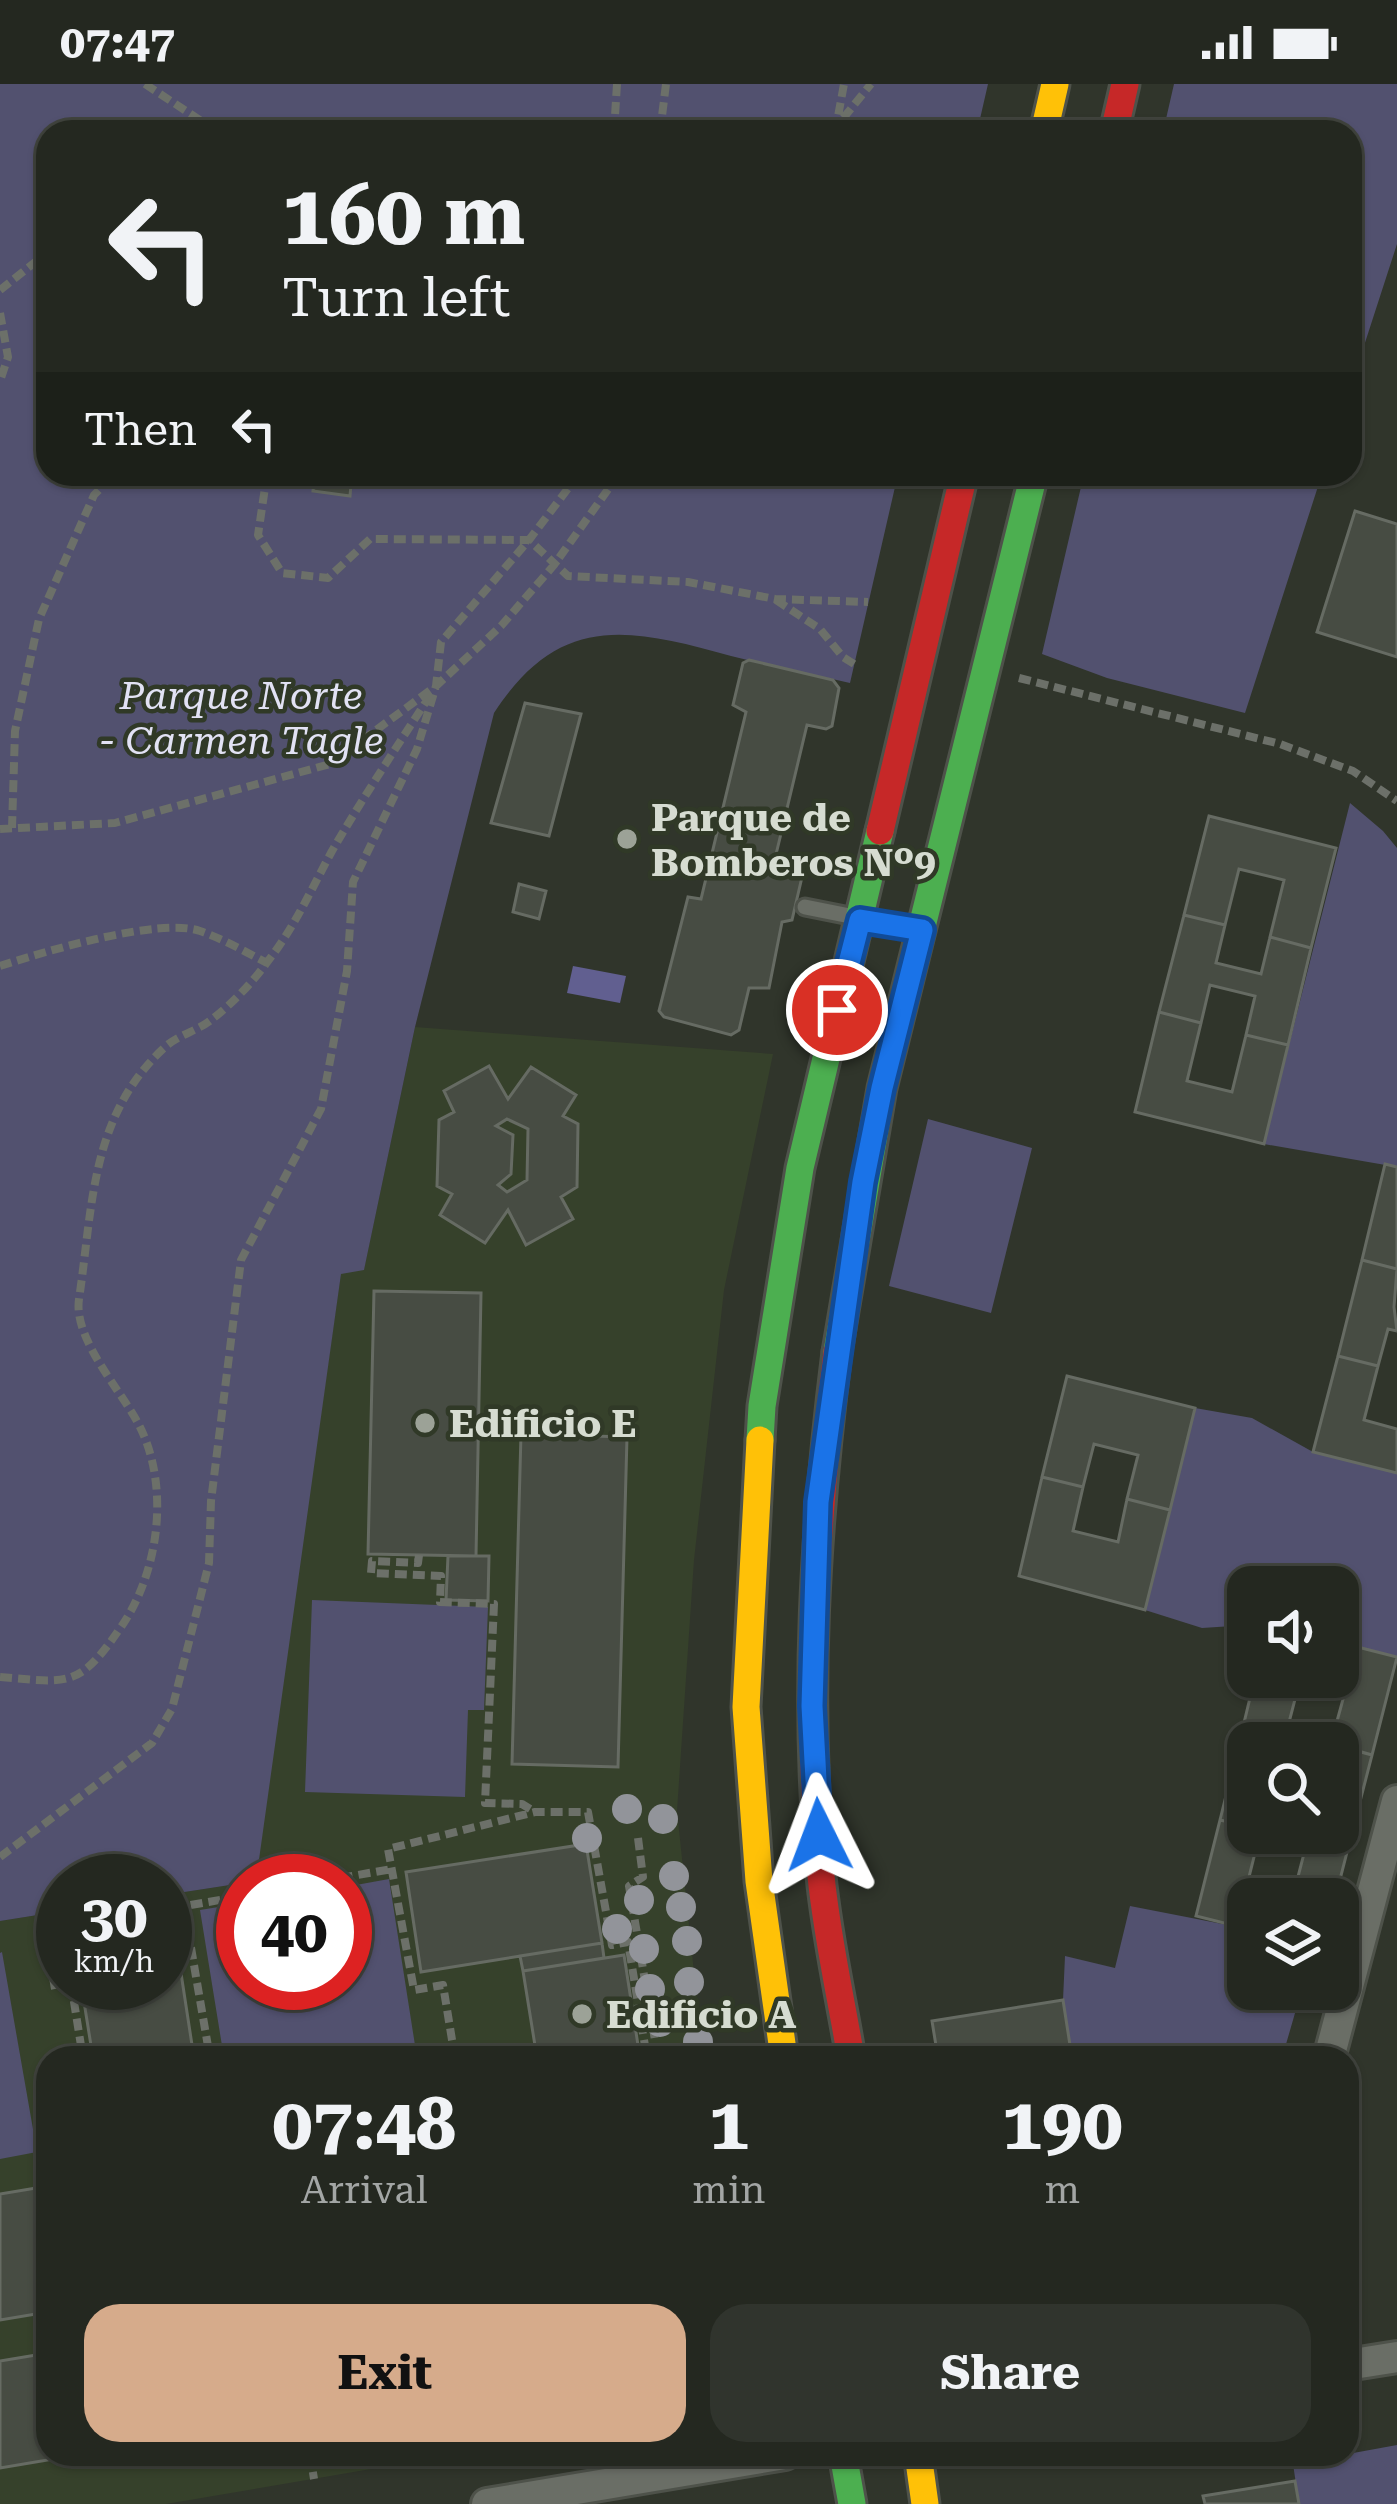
<!DOCTYPE html>
<html lang="en">
<head>
<meta charset="utf-8">
<style>
  body { margin:0; font-family:"Roboto Serif",serif; background:#30342d; color:#f1f3f6; height:100vh; display:flex; flex-direction:column; font-size:45px; white-space:nowrap }
  * { box-sizing:border-box; margin:0 }
  p { font-size:39px; color:#a3a6a5 }
  .icon { flex:none; width:66px; height:66px; fill:none; stroke:currentColor; stroke-width:2; stroke-linecap:round; stroke-linejoin:round }
  .map { position:relative; flex:1; overflow:hidden }
  .drawer { position:absolute; left:36px; top:1962px; width:1323px; height:420px; display:flex; flex-direction:column; background:#242820; border-radius:36px; box-shadow:0 3px 9px #0004,0 0 0 3px #41443e }
  .drawer>* { flex:none }
  .guide { position:absolute; left:36px; top:36px; width:1326px; height:366px; border-radius:36px; box-shadow:0 3px 9px #0004,0 0 0 3px #41443e; background:#242820; color:#f1f3f6; overflow:hidden }
  .fabs { position:absolute; left:1227px; top:1482px; display:grid; gap:24px }
  .fabs a { display:grid; place-items:center; width:132px; height:132px; border-radius:24px; background:#242820; box-shadow:0 3px 9px #0004,0 0 0 3px #41443e; font-size:60px }
  .speed { position:absolute; left:36px; top:1770px; display:flex; gap:24px; font-size:60px; font-weight:700; text-align:center }
  .speed>* { display:grid; place-content:center; width:156px; height:156px; border-radius:50%; background:#242820; box-shadow:0 3px 9px #0004,0 0 0 3px #41443e; line-height:1 }
  .speed small { font-size:30px; font-weight:400 }
  .speed .limit { border:18px solid #d22; background:#fff; color:#111 }
  .pin { position:absolute; display:grid; place-items:center; width:102px; height:102px; color:#fff; margin:-51px; border:6px solid #fff; border-radius:50%; box-shadow:0 3px 12px #0007 }
  .me { position:absolute; width:132px; margin:-66px; rotate:357deg; stroke-linejoin:round; filter:drop-shadow(0 0 9px #0008) }
  .turn { display:flex; align-items:center; gap:42px; height:252px; padding:0 48px; font-size:54px }
  .turn .icon { width:156px; height:156px; stroke-width:2.5 }
  .turn b { display:block; font-size:84px; line-height:102px }
  .then { display:flex; align-items:center; height:114px; padding:0 48px; background:#0003; gap:24px; font-size:45px }
  .eta { display:flex; justify-content:space-evenly; align-items:center; height:204px; text-align:center }
  .eta b { font-size:72px; font-weight:700; line-height:84px }
  .cta { display:flex; gap:24px; margin-top:auto; padding:24px 48px }
  .cta a { flex:1; height:138px; border-radius:36px; background:#d6ab8b; color:#111; font-size:48px; font-weight:700; line-height:138px; text-align:center }
  .cta a+a { background:#30342d; color:#f1f3f6 }
  .status { display:flex; justify-content:space-between; align-items:center; height:84px; padding:0 60px; background:#242820; direction:ltr }
  .status svg { height:33px; fill:currentColor }
  .map>svg:first-child { display:block }
  .built { fill:#36412b }
  .green { fill:#52516f }
  .water { fill:#615f90 }
  .building { fill:#474c43; stroke:#666b63; stroke-width:3; fill-rule:evenodd }
  .lines { fill:none; stroke-linecap:round; stroke-linejoin:round }
  .lane-casing { stroke:#4e524a; stroke-width:21 }
  .street-casing { stroke:#4e524a; stroke-width:36 }
  .fast-casing { stroke:#4e524a; stroke-width:33 }
  .slow-casing { stroke:#4e524a; stroke-width:33 }
  .jam-casing { stroke:#4e524a; stroke-width:33 }
  .path { stroke:#6c7069; stroke-width:8; stroke-dasharray:12 6; stroke-linecap:butt }
  .lane { stroke:#6a6e66; stroke-width:15 }
  .street { stroke:#6a6e66; stroke-width:30 }
  .fast { stroke:#4caf50; stroke-width:27 }
  .slow { stroke:#ffc107; stroke-width:27 }
  .jam { stroke:#c62828; stroke-width:27 }
  .tree { fill:#92949a }
  .route-casing { stroke:#114b97; stroke-width:30 }
  .route { stroke:#1a73e8; stroke-width:21 }
  .poi-dot { fill:#9ca297; stroke:#303927; stroke-width:4.5 }
  .labels { text-anchor:middle; stroke-width:9; stroke-linejoin:round; paint-order:stroke }
  .park-label { font-size:39px; font-style:italic; fill:#e2e2f4; stroke:#303927 }
  .poi-label { font-size:39px; font-weight:bold; fill:#d6dcd1; stroke:#303927; text-anchor:start }
</style>
</head>
<body>
<div class="status"><b>07:47</b><svg viewBox="0 0 49 12"><path d="M0 12V9h3v3zM5 12V6h3v6zM10 12V3h3v9zM15 12V0h3v12zM26 1h20v11H26zM47 4h2v5h-2z"/></svg></div>
<div class="map">
<svg width="1397" height="2420" viewBox="0 0 1397 2420">
  <rect width="100%" height="100%" fill="#30352b"/>
  <path class="built" d="M415 943 773 970 724 1206 694 1476 677 1727 703 1974H48V2370H459L166 2420H0V1837L63 1827V1899H165V1811L243 1799V1899H345V1797H254L341 1189 364 1185Z"/>
  <path class="green" d="M0 0H988L977 48H48V390H898L850 599C810 590 770 582 731 572 629 544 560 528 494 629L415 943 364 1186 341 1190 256 1797 165 1811V1797H63V1827L0 1837Z
    M1174 0H1397V160L1350 305V48H1163Z
    M1084 390H1322L1245 629 1107 594 1042 570Z
    M1350 719 1383 747 1397 764V1083L1264 1060Z
    M928 1035 1032 1064 991 1229 889 1202Z
    M1195 1324 1252 1334 1313 1368 1397 1389V1573L1338 1558V1503H1248V1541L1202 1544 1145 1526Z
    M312 1516 488 1523 484 1626H468L465 1713 305 1708Z
    M389 1795 417 1974H224L200 1826 243 1819V1899H345V1803Z
    M1130 1822 1248 1845V1905H1302L1282 1974H1072L1063 1916 1065 1872 1115 1884Z
    M2 1868 37 2068 0 2075V1869Z
    M1397 2361V2420H1299L1293 2380Z"/>
  <path class="water" d="M573 882 626 892 620 919 567 909Z"/>
  <path class="building" d="M315 390H352L350 412 313 407Z
    M1355 427 1397 440V573L1317 548Z
    M749 576 833 596 839 604 832 642 826 645 807 641 773 783 802 793 792 836 782 838 769 904H749L739 946 731 951 664 933 659 927 688 813 701 815 746 628 733 621 743 579Z
    M525 619 581 630 549 752 491 739Z
    M1209 732 1336 764 1311 864 1270 853 1284 796 1239 785 1225 841 1184 831Z
    M519 800 546 807 539 835 513 828Z
    M1184 831 1225 841 1216 879 1261 890 1270 853 1311 864 1288 961 1246 951 1255 912 1210 901 1201 939 1159 928Z
    M1159 928 1201 939 1187 997 1232 1008 1246 951 1288 961 1264 1060 1135 1028Z
    M489 982 508 1015 531 983 576 1011 563 1032 578 1040 577 1103 561 1113 573 1135 526 1161 508 1126 485 1159 440 1131 452 1110 437 1102 439 1036 454 1028 444 1007ZM507 1035 528 1045 527 1096 507 1108 498 1101 511 1090 513 1051 496 1042Z
    M1385 1080 1397 1083V1185L1362 1176Z
    M1362 1176 1397 1185 1394 1223 1397 1247 1388 1245 1378 1282 1338 1272Z
    M374 1207 481 1209 476 1472 368 1470Z
    M1338 1272 1378 1282 1364 1336 1397 1345V1389L1313 1368Z
    M1067 1292 1195 1324 1170 1426 1127 1415 1138 1371 1094 1360 1083 1403 1042 1393Z
    M521 1350 627 1353 618 1683 512 1680Z
    M1042 1393 1083 1403 1073 1447 1118 1458 1127 1415 1170 1426 1145 1526 1019 1492Z
    M448 1472H489L488 1517 446 1516Z
    M1338 1558 1397 1573 1372 1671 1331 1659 1345 1608 1300 1596 1286 1650 1244 1639 1255 1593H1338Z
    M1244 1639 1286 1650 1284 1659H1248V1742L1220 1736Z
    M1338 1662 1372 1671 1347 1768 1307 1758 1309 1749H1338Z
    M1220 1736 1248 1742V1749H1260L1247 1801 1293 1812 1307 1758 1347 1768 1335 1815H1248V1845L1196 1832Z
    M586 1760 602 1859 421 1888 406 1788Z
    M602 1859 604 1874 523 1887 520 1872Z
    M624 1871 640 1974H537L523 1887Z
    M179 1876 194 1974H93L81 1899H165V1879Z
    M1063 1916 1072 1974H1027L1026 1968 993 1974H938L932 1937Z
    M48 2102V2228L0 2236V2110Z
    M48 2269V2370H83L0 2384V2277Z
    M1295 2397 1299 2420H1205L1203 2412Z"/>
  <g class="lines">
    <defs>
      <path id="lane" d="M805 823 920 846"/>
      <path id="street" d="M1329 1974 1397 1717
        M1347 2281 1397 2273
        M487 2420 785 2370"/>
      <path id="fast" d="M837 1268 882 1004 1034 390
        M760 1356 762 1322 800 1084 880 747
        M843 2370 852 2420"/>
      <path id="slow" d="M1044 48 1055 0
        M760 1356 746 1623 759 1797 784 1974
        M918 2370 925 2420"/>
      <path id="jam" d="M1114 48 1125 0
        M880 747 964 390
        M837 1268C815 1442 804 1616 821 1792 827 1853 841 1914 851 1974"/>
    </defs>
    <use href="#lane" class="lane-casing"/>
    <use href="#street" class="street-casing"/>
    <use href="#fast" class="fast-casing"/>
    <use href="#slow" class="slow-casing"/>
    <use href="#jam" class="jam-casing"/>
    <path class="path" d="M145 0 218 48
      M614 48 617 0
      M660 48 666 0
      M807 48 836 39
      M832 48 871 0
      M840 48 837 38 844 0
      M0 206 48 168
      M0 229 8 273 0 297
      M267 390 258 451 282 489 328 494 370 455 529 456 568 492 688 498 775 515 868 518
      M776 516 820 545 843 573 854 580
      M1019 594 1280 660 1353 687 1397 717
      M12 744 15 647 39 535 94 411 115 390
      M0 745 115 739 330 680 436 602 501 542 554 481 619 390
      M0 882C43 868 159 833 200 847 223 855 246 868 267 879
      M419 1471 418 1479 372 1477 371 1489 441 1492 440 1518 494 1520 485 1719 522 1720 535 1728
      M0 1593C70 1599 79 1604 121 1543 159 1488 170 1404 140 1343 123 1308 73 1256 79 1215 93 1122 90 1032 165 963 178 951 197 947 211 936 231 921 254 897 268 877 294 844 312 804 332 767 362 715 396 664 429 613
      M638 1754 643 1793 629 1802 658 1974
      M0 1773 152 1659 172 1625 209 1479 211 1417 241 1176 321 1025 347 887 353 798 417 665 436 602 441 558 529 456 579 390
      M323 1797 392 1785
      M189 1852 185 1822 243 1812
      M165 1856 189 1852 210 1974
      M71 1899 83 1974
      M55 1905 50 1876 63 1874
      M455 1974 443 1901 414 1906 388 1765 535 1728H588L612 1861 628 1858 647 1974
      M163 2370H164
      M310 2370 314 2395"/>
    <use href="#lane" class="lane"/>
    <use href="#street" class="street"/>
    <use href="#fast" class="fast"/>
    <use href="#slow" class="slow"/>
    <use href="#jam" class="jam"/>
  </g>
  <g class="tree">
    <circle cx="627" cy="1725" r="15"/>
    <circle cx="663" cy="1735" r="15"/>
    <circle cx="587" cy="1754" r="15"/>
    <circle cx="674" cy="1792" r="15"/>
    <circle cx="639" cy="1816" r="15"/>
    <circle cx="681" cy="1823" r="15"/>
    <circle cx="617" cy="1845" r="15"/>
    <circle cx="687" cy="1857" r="15"/>
    <circle cx="644" cy="1865" r="15"/>
    <circle cx="689" cy="1898" r="15"/>
    <circle cx="650" cy="1905" r="15"/>
    <circle cx="660" cy="1938" r="15"/>
    <circle cx="698" cy="1958" r="15"/>
  </g>
  <g class="lines">
    <defs>
      <path id="route" d="M819 1751 812 1622 818 1418 863 1098 882 1004 922 846 860 836 837 926"/>
    </defs>
    <use href="#route" class="route-casing"/>
    <use href="#route" class="route"/>
  </g>
  <g class="poi-dot">
    <circle cx="627" cy="755" r="12"/>
    <circle cx="425" cy="1339" r="12"/>
    <circle cx="582" cy="1930" r="12"/>
  </g>
  <g class="labels">
    <g class="park-label">
      <text x="241" y="625">Parque Norte<tspan x="241" dy="45">- Carmen Tagle</tspan></text>
    </g>
    <g class="poi-label">
      <text x="651" y="747">Parque de<tspan x="651" dy="45">Bomberos Nº9</tspan></text>
      <text x="449" y="1353">Edificio E</text>
      <text x="606" y="1944">Edificio A</text>
    </g>
  </g>
</svg>
<div class="fabs">
<a><svg class="icon" aria-label="sound" viewBox="0 0 24 24"><path d="M4 9h4l5-4v14l-5-4H4zM17 9q2 3 0 6"/></svg></a>
<a><svg class="icon" aria-label="search" viewBox="0 0 24 24"><circle cx="10" cy="10" r="6"/><path d="M15 15l6 6"/></svg></a>
<a><svg class="icon" aria-label="layers" viewBox="0 0 24 24"><path d="M12 4l9 5-9 5-9-5zM3 14l9 5 9-5"/></svg></a>
</div>
<div class="speed"><div>30<small>km/h</small></div><div class="limit">40</div></div>
<div class="pin" style="left:837px;top:926px;background:#d93025"><svg class="icon" aria-label="arrive" viewBox="0 0 24 24"><path d="M6 21V4h12l-3 4 3 4H6"/></svg></div>
<svg class="me" style="left:819px;top:1751px" viewBox="-20 -20 40 40"><path d="M0-17L14 15 0 8-14 15z" fill="#1a73e8" stroke="#fff" stroke-width="4"/></svg>
<div class="guide">
<div class="turn"><svg class="icon" aria-label="left" viewBox="0 0 24 24"><path d="M17 20v-9H6M10 6l-5 5 5 5"/></svg><div><b>160 m</b>Turn left</div></div>
<div class="then">Then<svg class="icon" aria-label="left" viewBox="0 0 24 24"><path d="M17 20v-9H6M10 6l-5 5 5 5"/></svg></div>
</div>
<section class="drawer">
<div class="eta">
<div><b>07:48</b><p>Arrival</p></div>
<div><b>1</b><p>min</p></div>
<div><b>190</b><p>m</p></div>
</div>
<div class="cta"><a>Exit</a><a>Share</a></div>
</section>
</div>
</body>
</html>
